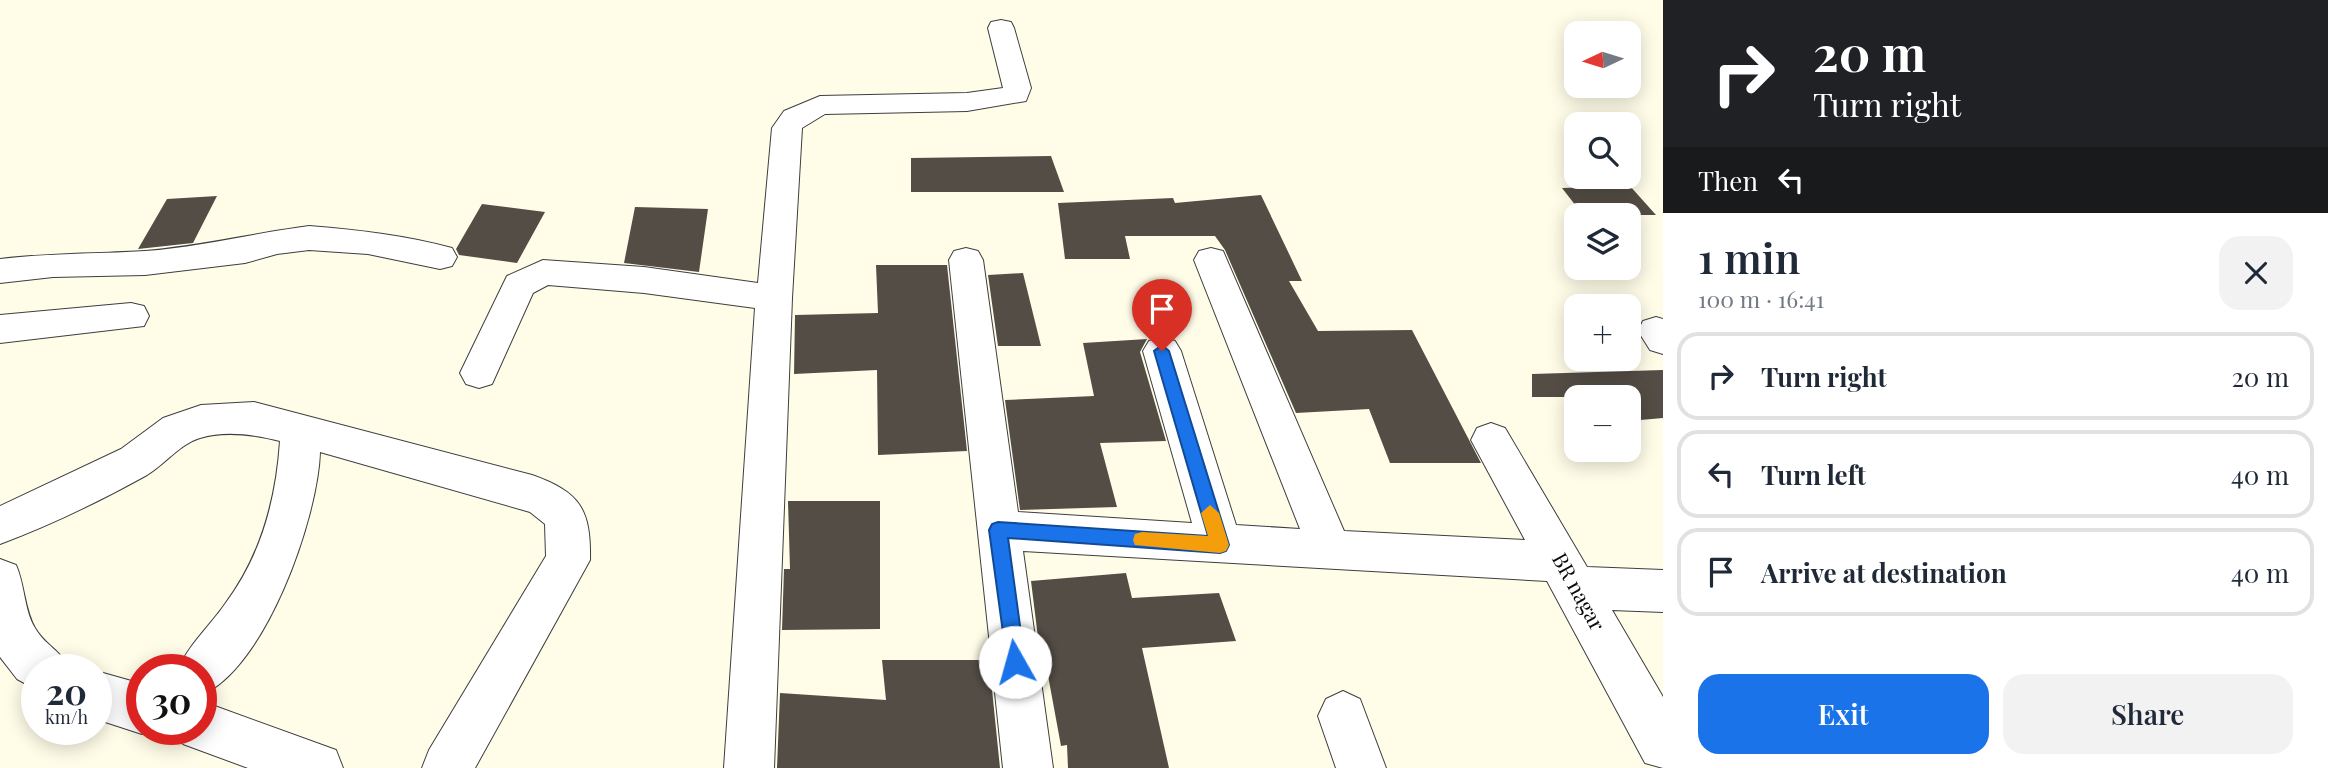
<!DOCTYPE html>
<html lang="en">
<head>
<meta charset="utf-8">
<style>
  body { margin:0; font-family:"Playfair Display",serif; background:#f2f2f3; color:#1f2937; height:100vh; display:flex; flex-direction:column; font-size:26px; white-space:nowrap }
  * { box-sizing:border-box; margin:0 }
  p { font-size:23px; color:#747a83 }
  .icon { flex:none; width:38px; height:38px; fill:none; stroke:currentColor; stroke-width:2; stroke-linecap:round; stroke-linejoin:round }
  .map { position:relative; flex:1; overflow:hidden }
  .side { display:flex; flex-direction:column; background:#fff; width:665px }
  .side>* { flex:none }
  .hud { background:#202124; color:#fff; overflow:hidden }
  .needle { width:46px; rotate:266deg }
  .buttons { position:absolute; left:1564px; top:21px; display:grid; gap:14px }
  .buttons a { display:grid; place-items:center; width:77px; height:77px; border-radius:14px; background:#fff; box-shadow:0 4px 18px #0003; font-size:35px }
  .speed { position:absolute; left:21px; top:654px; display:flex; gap:14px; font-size:35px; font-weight:700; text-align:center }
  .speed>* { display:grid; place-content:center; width:91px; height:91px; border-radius:50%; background:#fff; box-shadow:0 4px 18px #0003; line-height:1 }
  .speed small { font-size:18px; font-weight:400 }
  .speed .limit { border:10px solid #d22; background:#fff; color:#111 }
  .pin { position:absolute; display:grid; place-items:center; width:60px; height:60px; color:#fff; margin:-72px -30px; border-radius:50% 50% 50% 0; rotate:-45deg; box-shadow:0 0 7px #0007 }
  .pin .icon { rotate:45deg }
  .me { position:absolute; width:77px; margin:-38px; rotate:353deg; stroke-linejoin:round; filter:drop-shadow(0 0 5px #0008) }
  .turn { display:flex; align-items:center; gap:24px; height:147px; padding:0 35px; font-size:32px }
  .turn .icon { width:91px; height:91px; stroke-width:2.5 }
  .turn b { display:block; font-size:49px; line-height:60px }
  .then { display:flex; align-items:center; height:66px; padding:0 35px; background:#0003; gap:14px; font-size:26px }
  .round { display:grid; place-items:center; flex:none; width:74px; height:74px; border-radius:21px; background:#f2f2f3 }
  .summary { display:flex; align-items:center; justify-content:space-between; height:119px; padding:0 35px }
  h1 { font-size:42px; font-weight:600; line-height:52px }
  .primary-button { display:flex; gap:14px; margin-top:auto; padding:14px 35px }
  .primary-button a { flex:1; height:80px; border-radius:21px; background:#1a73e8; color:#fff; font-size:28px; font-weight:600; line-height:80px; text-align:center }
  .primary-button a+a { background:#f2f2f3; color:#1f2937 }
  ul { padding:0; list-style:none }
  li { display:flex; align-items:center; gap:21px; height:88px; margin:0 14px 10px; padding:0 21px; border:4px solid #e0e1e3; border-radius:21px }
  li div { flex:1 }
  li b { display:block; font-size:26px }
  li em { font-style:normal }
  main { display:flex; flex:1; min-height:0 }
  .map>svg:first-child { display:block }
  .building { fill:#544d46 }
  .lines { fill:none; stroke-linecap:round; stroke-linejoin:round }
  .minor-casing { stroke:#3e3e3e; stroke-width:2 }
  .minor { fill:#fff; fill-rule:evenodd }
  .route { fill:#1a73e8; stroke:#114b97; stroke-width:2 }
  .slow { fill:#f59e0b }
  .labels { text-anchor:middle; stroke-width:7; stroke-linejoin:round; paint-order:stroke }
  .street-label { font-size:21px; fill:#0b0b0b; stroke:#fff }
</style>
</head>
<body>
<main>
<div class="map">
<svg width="1663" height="768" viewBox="0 0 1663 768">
  <rect width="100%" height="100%" fill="#fffde8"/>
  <path class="building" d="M1051 156 1064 192H911V158Z
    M1630 186 1656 215H1583L1562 188Z
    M1261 195 1302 281H1289L1318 331 1412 330 1481 463H1390L1369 409 1296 413 1225 250 1215 236H1125L1130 259H1065L1058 203 1173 198 1175 203Z
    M217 196 193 243 138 249 167 199Z
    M482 204 545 212 517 263 459 255 456 249Z
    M635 207 708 209 699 272 624 263Z
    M876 265H947L967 451 878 455 877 370 794 374 795 315 878 313Z
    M1023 273 1041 346H998L988 275Z
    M1147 339 1140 352 1166 441 1100 443 1117 507 1020 510 1005 400 1094 396 1083 343Z
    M1663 370V418L1629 421V397H1532V374Z
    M788 501H880V629L782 630 784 569H790Z
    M1126 573 1132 598 1219 593 1236 641 1142 648 1169 768H1068L1067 745 1061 746 1047 670H1042L1031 581Z
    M882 660H989L1000 768H777L780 693 886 700Z"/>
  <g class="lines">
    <defs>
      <path id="minor" d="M1001 20 1011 22 1014 28 1031 88 1026 101 967 111 825 114 802 128 792 298 774 768H724L755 308 644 293 548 285 533 293 492 384 479 388 466 384 460 373 507 276 543 260 644 267 758 283 772 128 784 111 820 96 967 93 1003 88 988 28 991 22Z
        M309 226C358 230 405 235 452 248L457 257 452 266 440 269 368 254 309 250 277 254 245 263 145 275 53 277 0 283V259C48 253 96 254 145 251 200 247 254 233 309 226Z
        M966 248 978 251 983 260 1018 512 1192 523 1143 351 1149 341 1162 337 1175 341 1181 351 1236 525 1300 529 1194 260 1199 251 1211 248 1223 251 1344 531 1525 540 1471 440 1477 428 1491 423 1505 428 1587 567 1663 570V612L1612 610 1663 697V768L1645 763 1547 581 1023 551 1053 768H1003L949 260 954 251Z
        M131 303 144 306 149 316 144 326 0 343V315Z
        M1656 317 1663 319V354L1650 350 1638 331 1643 321Z
        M254 402 532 475C580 492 591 509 590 560L475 768H422L429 750 546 556 545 524 530 512 320 452C318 518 265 669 201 695V670H178C188 645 210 626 225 604 261 556 276 501 280 441 256 435 226 430 200 438 180 444 165 464 147 475 100 501 51 525 0 544V506L121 449 163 418 201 405Z
        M0 559 16 565C25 585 24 610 35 628 46 647 60 648 69 670H37V690L17 679 0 657Z
        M96 671 142 684V730H151L142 734 96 719Z
        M1343 691 1360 699 1386 768H1336L1318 716 1326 699Z
        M201 701 336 750 343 768H248L183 744 178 730H201Z"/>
    </defs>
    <use href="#minor" class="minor-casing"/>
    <use href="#minor" class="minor"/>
  </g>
  <path class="route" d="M1162 345 1169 351 1229 545 1226 551 1220 553 1008 538 1025 662 1022 669 1015 672 1008 669 989 530 992 524 998 522 1208 536 1154 351Z"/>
  <path class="slow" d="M1210 505 1219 513 1229 545 1226 551 1220 553 1135 545 1133 540 1135 534 1142 532 1208 536 1201 513Z"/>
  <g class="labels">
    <g class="street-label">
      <text transform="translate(1578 592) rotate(61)" y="7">BR nagar</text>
    </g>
  </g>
</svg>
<div class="buttons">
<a><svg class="needle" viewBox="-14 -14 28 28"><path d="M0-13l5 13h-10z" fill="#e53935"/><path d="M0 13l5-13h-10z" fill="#747a83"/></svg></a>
<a><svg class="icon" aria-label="search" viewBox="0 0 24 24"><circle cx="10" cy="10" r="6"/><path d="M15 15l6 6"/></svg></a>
<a><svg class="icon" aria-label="layers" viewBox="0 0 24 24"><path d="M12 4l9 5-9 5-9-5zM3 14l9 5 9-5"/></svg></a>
<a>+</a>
<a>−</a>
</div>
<div class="speed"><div>20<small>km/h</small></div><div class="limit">30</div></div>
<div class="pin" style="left:1162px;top:351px;background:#d93025"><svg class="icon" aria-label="arrive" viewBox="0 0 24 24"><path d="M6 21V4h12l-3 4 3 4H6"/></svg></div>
<svg class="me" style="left:1015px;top:662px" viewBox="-20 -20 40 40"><circle r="19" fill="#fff"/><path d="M0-13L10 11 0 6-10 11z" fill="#1a73e8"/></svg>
</div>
<section class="side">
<div class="hud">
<div class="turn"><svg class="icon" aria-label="right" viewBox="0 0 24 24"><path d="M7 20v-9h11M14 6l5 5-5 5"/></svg><div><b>20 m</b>Turn right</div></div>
<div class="then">Then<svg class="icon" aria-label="left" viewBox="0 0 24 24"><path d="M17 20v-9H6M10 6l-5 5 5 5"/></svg></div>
</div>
<div class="summary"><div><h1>1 min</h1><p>100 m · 16:41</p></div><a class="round"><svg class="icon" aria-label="close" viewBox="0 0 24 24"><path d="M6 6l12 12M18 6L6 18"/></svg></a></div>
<ul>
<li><svg class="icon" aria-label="right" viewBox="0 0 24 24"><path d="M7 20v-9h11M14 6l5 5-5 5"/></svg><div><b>Turn right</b></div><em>20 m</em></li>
<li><svg class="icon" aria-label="left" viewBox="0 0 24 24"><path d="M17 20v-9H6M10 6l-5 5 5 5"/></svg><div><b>Turn left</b></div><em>40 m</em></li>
<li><svg class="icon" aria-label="arrive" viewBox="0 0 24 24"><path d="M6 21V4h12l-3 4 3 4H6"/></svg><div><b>Arrive at destination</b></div><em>40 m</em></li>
</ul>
<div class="primary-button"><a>Exit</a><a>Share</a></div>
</section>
</main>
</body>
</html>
